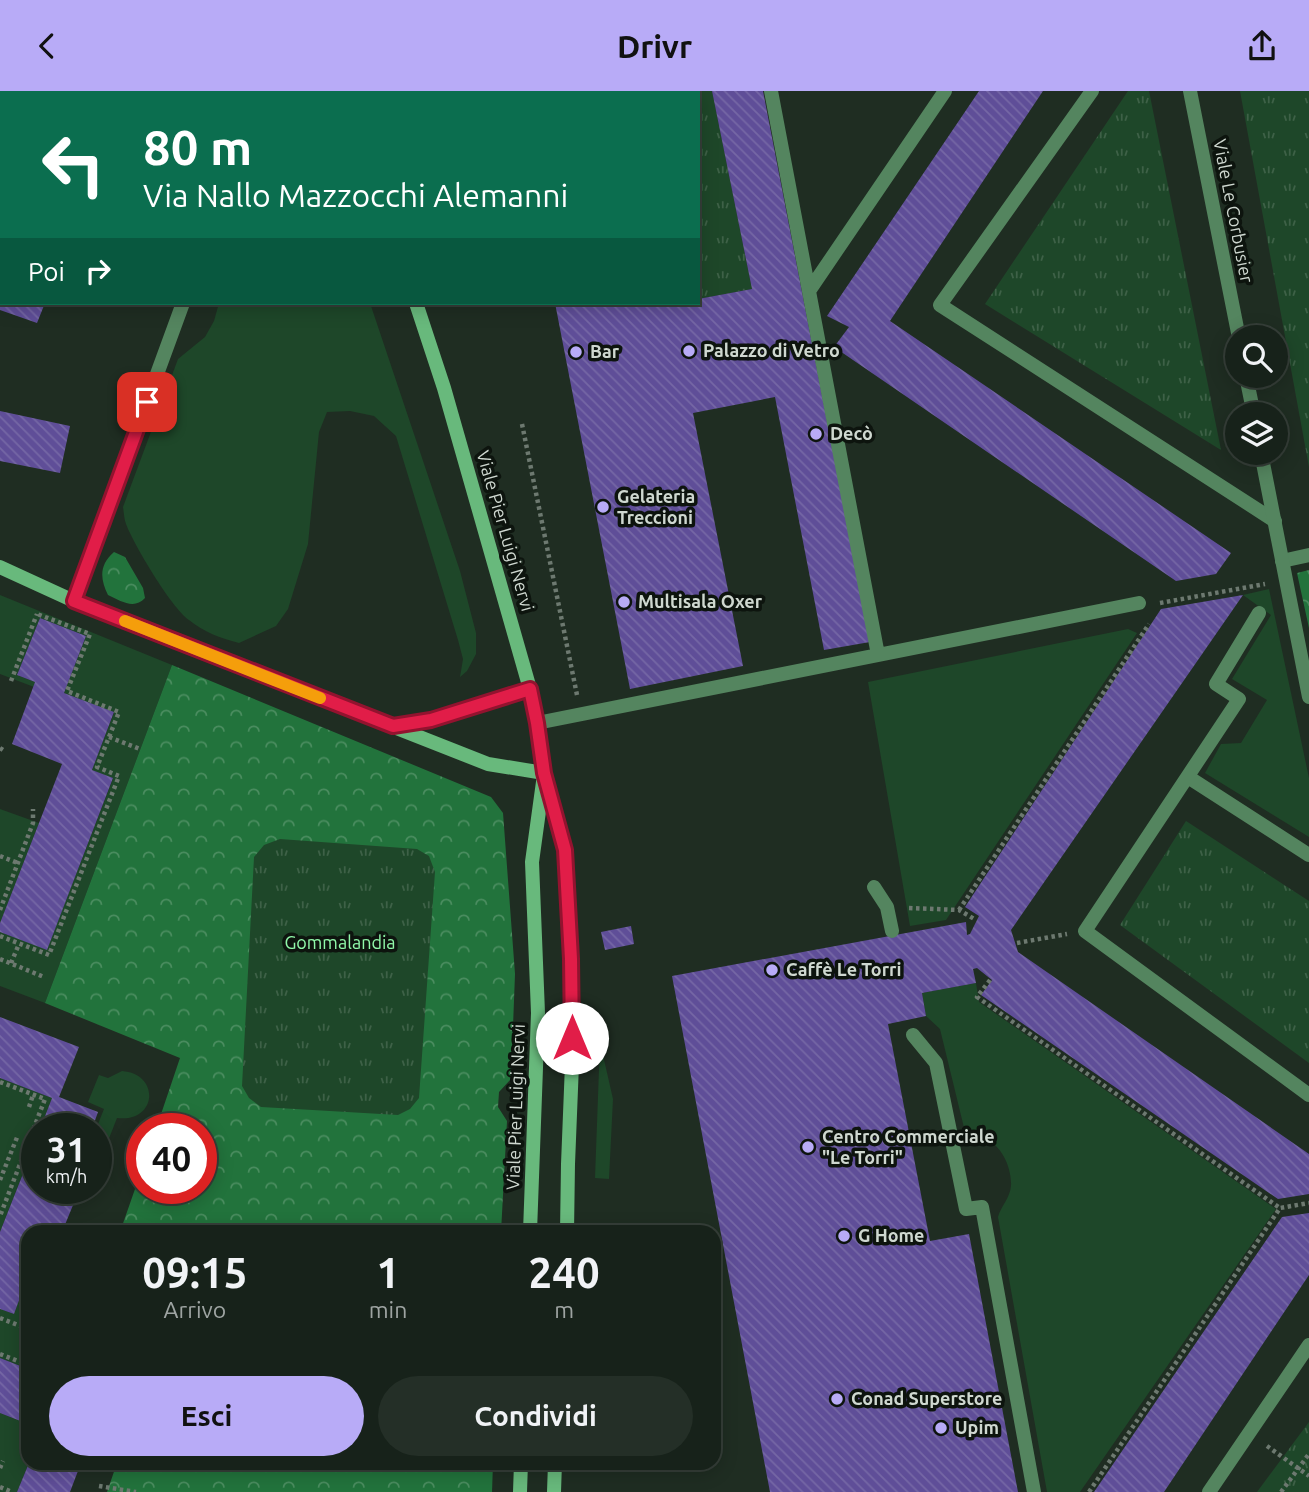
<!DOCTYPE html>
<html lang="it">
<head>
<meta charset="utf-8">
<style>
  body { margin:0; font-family:Ubuntu,sans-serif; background:#242f27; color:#f1f3f6; height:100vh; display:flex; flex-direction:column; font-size:26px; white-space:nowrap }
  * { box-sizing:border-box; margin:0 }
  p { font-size:23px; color:#9ea4a2 }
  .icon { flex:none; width:38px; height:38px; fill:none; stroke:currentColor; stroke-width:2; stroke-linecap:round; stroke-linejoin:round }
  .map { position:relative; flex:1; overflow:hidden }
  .details { position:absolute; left:21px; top:1134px; width:700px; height:245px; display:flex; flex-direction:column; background:#17221a; border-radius:21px; box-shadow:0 4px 18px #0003,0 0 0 2px #363f39 }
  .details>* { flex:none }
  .hud { position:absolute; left:0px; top:0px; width:700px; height:214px; box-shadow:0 4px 18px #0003,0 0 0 2px #363f39; background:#0b6e4f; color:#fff; overflow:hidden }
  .buttons { position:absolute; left:1225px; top:234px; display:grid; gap:14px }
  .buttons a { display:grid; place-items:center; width:63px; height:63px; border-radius:50%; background:#17221a; box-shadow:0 4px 18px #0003,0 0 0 2px #363f39; font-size:35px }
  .speed { position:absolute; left:21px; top:1022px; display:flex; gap:14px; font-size:35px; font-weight:700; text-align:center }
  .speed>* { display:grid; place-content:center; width:91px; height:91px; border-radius:50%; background:#17221a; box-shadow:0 4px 18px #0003,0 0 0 2px #363f39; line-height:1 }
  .speed small { font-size:18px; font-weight:400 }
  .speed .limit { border:10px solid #d22; background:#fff; color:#111 }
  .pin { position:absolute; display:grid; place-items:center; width:60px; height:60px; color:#fff; margin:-30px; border-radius:14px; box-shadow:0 4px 10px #0006 }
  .me { position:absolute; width:77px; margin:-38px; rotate:0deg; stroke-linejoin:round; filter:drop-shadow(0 0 5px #0008) }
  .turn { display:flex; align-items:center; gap:24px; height:147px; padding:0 28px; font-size:32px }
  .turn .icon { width:91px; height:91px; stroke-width:2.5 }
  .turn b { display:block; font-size:49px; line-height:60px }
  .then { display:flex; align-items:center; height:66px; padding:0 28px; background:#0003; gap:14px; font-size:26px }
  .eta { display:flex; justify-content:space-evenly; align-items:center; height:119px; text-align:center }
  .eta b { font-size:42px; font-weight:600; line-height:49px }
  .action { display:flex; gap:14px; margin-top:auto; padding:14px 28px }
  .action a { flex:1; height:80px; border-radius:42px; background:#b8abf7; color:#111; font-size:28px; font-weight:600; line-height:80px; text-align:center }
  .action a+a { background:#242f27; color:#f1f3f6 }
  header { display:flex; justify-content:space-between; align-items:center; height:91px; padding:0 28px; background:#b8abf7; color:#111; font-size:32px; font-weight:600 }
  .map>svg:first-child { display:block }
  .green { fill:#1e4729 }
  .forest { fill:url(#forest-crowns) }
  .park { fill:url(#park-tufts) }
  .building { fill:url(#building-back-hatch) }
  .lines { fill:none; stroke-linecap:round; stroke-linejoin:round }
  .path { stroke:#6d7970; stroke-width:4.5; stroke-dasharray:3.5 3.5; stroke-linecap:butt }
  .lane { stroke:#54855f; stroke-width:14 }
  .street { stroke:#54855f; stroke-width:14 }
  .secondary { stroke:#68b97c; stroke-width:14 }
  .route-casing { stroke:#92132f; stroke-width:18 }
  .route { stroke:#e11d48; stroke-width:12 }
  .slow { stroke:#f59e0b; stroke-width:12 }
  .poi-dot { fill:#b8abf7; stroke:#0d140e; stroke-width:2.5 }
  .labels { text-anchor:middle; stroke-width:7; stroke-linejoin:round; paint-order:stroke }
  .street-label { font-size:18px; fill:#cfd8d0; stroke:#0d140e }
  .poi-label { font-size:18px; font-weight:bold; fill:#cfd8d0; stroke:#0d140e; text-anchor:start }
  .park-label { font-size:18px; fill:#90f8a9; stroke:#0d140e }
</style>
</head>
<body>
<header><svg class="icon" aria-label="back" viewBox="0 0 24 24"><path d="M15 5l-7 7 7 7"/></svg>Drivr<svg class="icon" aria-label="share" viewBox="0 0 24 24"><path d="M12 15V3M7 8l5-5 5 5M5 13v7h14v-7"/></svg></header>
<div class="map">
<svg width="1309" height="1401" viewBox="0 0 1309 1401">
  <defs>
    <pattern id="forest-crowns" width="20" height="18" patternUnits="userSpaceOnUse" patternTransform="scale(1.75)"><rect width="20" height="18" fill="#22733c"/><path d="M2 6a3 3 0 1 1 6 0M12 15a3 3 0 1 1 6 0" fill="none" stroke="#4b8d60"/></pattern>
    <pattern id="park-tufts" width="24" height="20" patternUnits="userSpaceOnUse" patternTransform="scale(1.75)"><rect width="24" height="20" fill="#1e4729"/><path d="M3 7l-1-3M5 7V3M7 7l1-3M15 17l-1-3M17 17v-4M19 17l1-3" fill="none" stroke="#3e6147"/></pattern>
    <pattern id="building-back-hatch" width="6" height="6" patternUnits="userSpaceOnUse" patternTransform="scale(1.75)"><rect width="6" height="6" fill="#5f4e98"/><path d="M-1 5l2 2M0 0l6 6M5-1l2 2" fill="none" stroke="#7567a5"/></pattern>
  </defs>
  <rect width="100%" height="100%" fill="#1f2d22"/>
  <path class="green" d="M219 212H370L460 480 476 542V563L467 580 460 586 463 568 458 549 396 345 374 325 350 320 327 321 319 341 308 453 288 518 276 535 239 552C220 547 204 541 189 529 171 516 134 454 126 433 124 428 124 422 123 416L178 268 205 246 214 230Z
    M1269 498 1309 687V746L1205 682 1221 653 1241 652 1267 609 1232 588 1271 524 1243 504Z
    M0 504 172 574 45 912 0 895V841L47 858 113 688 92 679 114 622 64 602 86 545 40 527 17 584 35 591 34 596 0 583Z
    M1128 538 1137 542 946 829 910 835 868 591Z
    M0 718 39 732 0 832Z
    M976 892 979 911 1276 1118 1080 1401H1047L998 1126C1001 1115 1010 1107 1011 1095 1012 1078 1002 1053 984 1048 979 1047 973 1048 967 1049L940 938 926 925 922 902Z
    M600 951 613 1008 609 1088 595 1087Z
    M122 980C161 983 157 1032 117 1027L108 1050 96 1045V1038L104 1018 88 1011 99 984 108 987Z
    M0 987 52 1007 40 1038H37V1046L0 1141Z
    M24 1196 28 1198V1278L0 1267V1218L14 1223Z
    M0 1322 28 1333 29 1372 17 1401H0Z"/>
  <path class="forest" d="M114 461 125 466 143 497 145 507C134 519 121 510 108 504 100 488 99 474 114 461Z
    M1309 479V537L1297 482Z
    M172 574 491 706 503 722 515 883 511 988 499 1001 498 1016 507 1030 501 1141H120L142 1078V1097H201V1038H156L180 967 45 912Z
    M117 1372H493L492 1401H107Z"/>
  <path class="park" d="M630 0H712L752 198 698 208V2H631Z
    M1128 0H1149L1221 359 985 213Z
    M1240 0H1309V376Z
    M1186 730 1309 810V972L1120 834Z
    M280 748 417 758 429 765 435 781 419 1007 410 1018 398 1024 261 1016 249 1007 242 995 254 766 264 754Z
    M1309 1331V1401H1257Z"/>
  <path class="building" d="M712 0H763L870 551 824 559 775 306 693 322 743 575 630 598 555 212H673V214L698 212V208L752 198Z
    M979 0H1043L890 230 1231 462 1216 483 1176 490 834 256 849 236 827 225Z
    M0 212H45L37 232 0 219Z
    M0 320 70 335 60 382 0 370Z
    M1243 504 1011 839 1018 861 1309 1063V1103L1278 1108 981 904 992 889 977 877 973 878 976 892 922 902 926 925 888 933 930 1150 969 1143 1018 1401H770L672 885 966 831 967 844 970 843 979 825 965 816 1161 518Z
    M40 527 86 545 64 602 114 621 92 679 113 687 47 859 0 841V832L62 673 12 653 35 591 17 584Z
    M631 835 634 853 605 859 601 841Z
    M0 926 79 956 59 1006 98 1021 92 1038H40L52 1007 0 987Z
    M37 1047V1097H80L62 1141H28V1198L24 1196 14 1223 0 1218V1141Z
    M1309 1122V1184L1164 1401H1094L1282 1126Z
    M0 1267 28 1278V1333L0 1322Z
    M29 1372H81L70 1401H17Z"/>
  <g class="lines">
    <path class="path" d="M295 2 303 0
      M522 333 577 604
      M1160 512 1265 493
      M11 590 37 523
      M109 646 140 658
      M0 657 3 659
      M0 765 18 772
      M909 817 959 819 976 829
      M0 819 33 732V718
      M959 819 1149 533
      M0 845 49 864 119 685 97 676 119 621 67 600 90 543 37 523
      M1017 852 1067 843
      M0 868 44 886
      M11 872 19 853
      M990 889 977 906 1280 1117
      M0 991 45 1008 0 1125
      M29 1016 33 1004
      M0 1089 18 1044
      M0 1227 28 1238
      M0 1263 28 1274
      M1267 1355 1309 1385
      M0 1377 3 1370
      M99 1395 136 1401
      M0 1396 12 1401
      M1089 1401 1280 1117 1309 1112
      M1281 1401 1309 1363"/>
    <path class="lane" d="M771 0 878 564
      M1092 0 940 214 1275 430
      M809 200 945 0
      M1282 470 1309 464
      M1259 522 1216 593 1239 608 1085 840 1309 1004
      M537 632 1139 512
      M1188 686 1309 764
      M874 796 887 816 892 840
      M913 944 936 972 966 1118 982 1116 1034 1401
      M1209 1401 1309 1254"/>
    <path class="street" d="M211 0 212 2
      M1190 0 1239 247
      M1246 285 1254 324
      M1261 362 1309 606
      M74 510 183 212"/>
    <path class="secondary" d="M350 0 351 2
      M416 212 444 297 530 598 537 632 544 682 565 759 571 868 572 973 568 1073 567 1141
      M0 476 74 510 488 673 544 682
      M394 635 431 629 530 598
      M530 1141 538 922 532 771 543 691
      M520 1401 521 1372
      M554 1401 555 1372"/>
  </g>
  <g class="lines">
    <defs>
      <path id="route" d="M147 311 74 510 393 635 431 629 530 598 537 632 544 682 565 759 571 868 572 947"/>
    </defs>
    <use href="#route" class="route-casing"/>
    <use href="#route" class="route"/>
    <path class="slow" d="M125 530 320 607"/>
  </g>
  <g class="poi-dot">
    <circle cx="689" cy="260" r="7"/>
    <circle cx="576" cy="261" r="7"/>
    <circle cx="816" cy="343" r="7"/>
    <circle cx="603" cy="416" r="7"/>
    <circle cx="624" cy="511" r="7"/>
    <circle cx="772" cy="879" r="7"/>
    <circle cx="808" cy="1056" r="7"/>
    <circle cx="844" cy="1145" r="7"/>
    <circle cx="837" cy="1308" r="7"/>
    <circle cx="941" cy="1337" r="7"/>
  </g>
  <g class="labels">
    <g class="street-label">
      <text transform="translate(1233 120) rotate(79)" y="6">Viale Le Corbusier</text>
      <text transform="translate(505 440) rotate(74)" y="6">Viale Pier Luigi Nervi</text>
      <text transform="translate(516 1016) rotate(-88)" y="6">Viale Pier Luigi Nervi</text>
    </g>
    <g class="poi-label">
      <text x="703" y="266">Palazzo di Vetro</text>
      <text x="590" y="267">Bar</text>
      <text x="830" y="349">Decò</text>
      <text x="617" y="412">Gelateria<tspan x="617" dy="21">Treccioni</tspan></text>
      <text x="638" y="517">Multisala Oxer</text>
      <text x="786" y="885">Caffè Le Torri</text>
      <text x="822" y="1052">Centro Commerciale<tspan x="822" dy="21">"Le Torri"</tspan></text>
      <text x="858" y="1151">G Home</text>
      <text x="851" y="1314">Conad Superstore</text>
      <text x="955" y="1343">Upim</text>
    </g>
    <g class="park-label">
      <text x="340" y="858">Gommalandia</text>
    </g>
  </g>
</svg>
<div class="buttons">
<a><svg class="icon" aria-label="search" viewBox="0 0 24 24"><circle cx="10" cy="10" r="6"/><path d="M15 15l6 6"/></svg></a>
<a><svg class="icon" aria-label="layers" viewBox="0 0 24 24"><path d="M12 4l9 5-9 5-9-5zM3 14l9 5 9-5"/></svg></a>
</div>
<div class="speed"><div>31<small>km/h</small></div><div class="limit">40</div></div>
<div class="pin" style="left:147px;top:311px;background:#d93025"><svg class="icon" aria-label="arrive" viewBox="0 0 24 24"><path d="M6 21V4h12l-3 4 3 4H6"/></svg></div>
<svg class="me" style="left:572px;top:947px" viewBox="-20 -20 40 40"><circle r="19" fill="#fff"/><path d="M0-13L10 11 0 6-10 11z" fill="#e11d48"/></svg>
<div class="hud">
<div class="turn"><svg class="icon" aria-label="left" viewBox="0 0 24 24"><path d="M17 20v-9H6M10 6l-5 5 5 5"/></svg><div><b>80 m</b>Via Nallo Mazzocchi Alemanni</div></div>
<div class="then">Poi<svg class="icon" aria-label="right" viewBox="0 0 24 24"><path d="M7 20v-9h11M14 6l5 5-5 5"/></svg></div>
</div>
<section class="details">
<div class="eta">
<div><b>09:15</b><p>Arrivo</p></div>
<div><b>1</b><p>min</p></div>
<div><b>240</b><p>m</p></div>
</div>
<div class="action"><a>Esci</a><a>Condividi</a></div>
</section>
</div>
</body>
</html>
